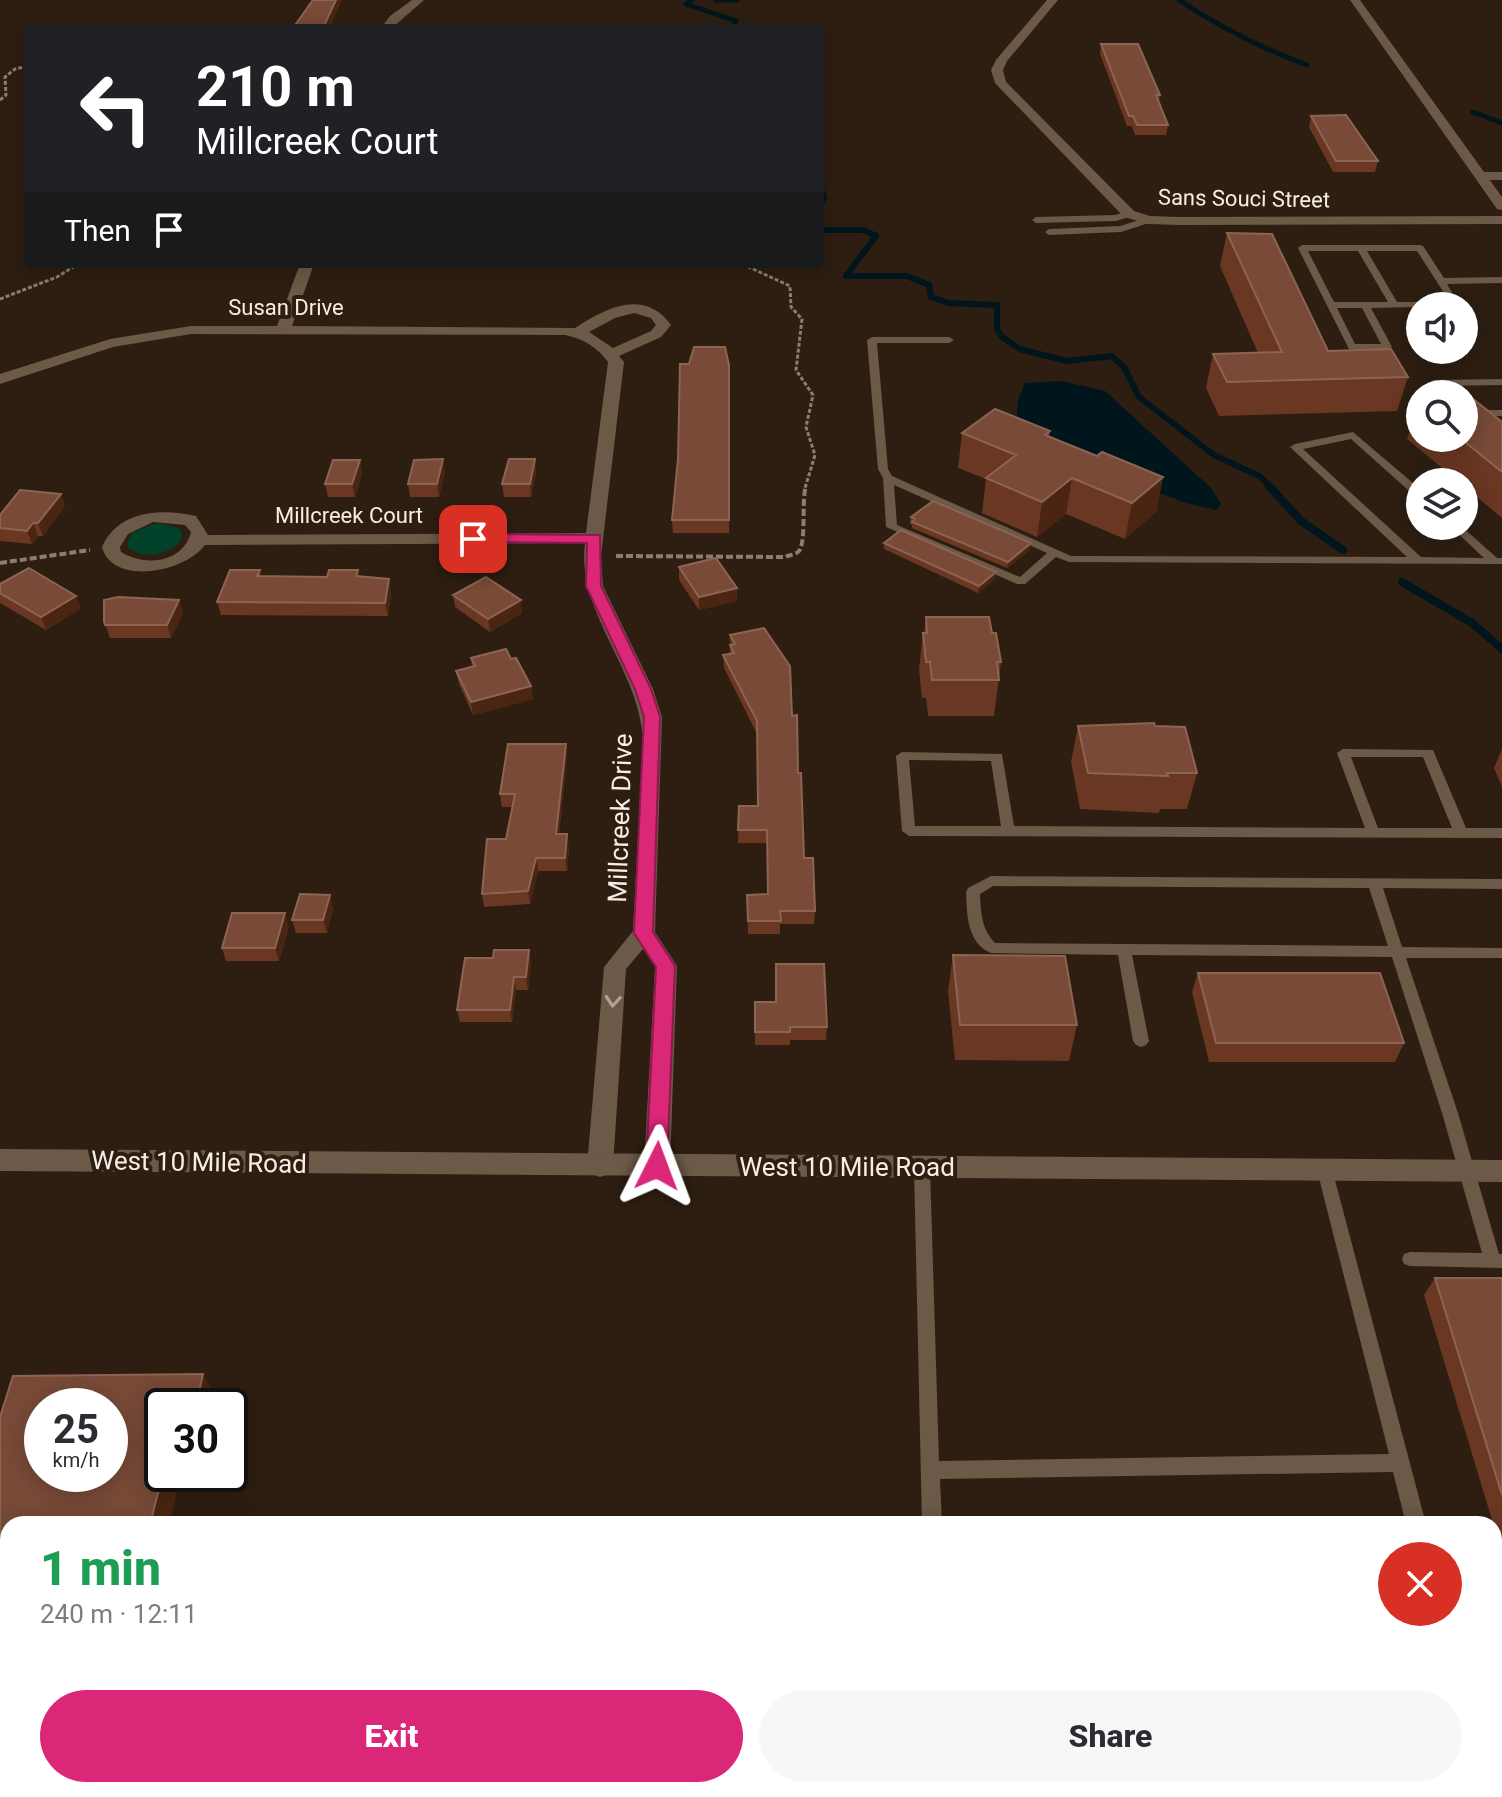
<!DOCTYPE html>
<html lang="en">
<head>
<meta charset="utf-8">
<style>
  body { margin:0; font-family:Roboto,sans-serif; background:#f7f7f7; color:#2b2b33; height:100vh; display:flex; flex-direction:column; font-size:30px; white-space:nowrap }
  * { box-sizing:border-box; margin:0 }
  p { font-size:26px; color:#7c7c81 }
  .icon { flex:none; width:44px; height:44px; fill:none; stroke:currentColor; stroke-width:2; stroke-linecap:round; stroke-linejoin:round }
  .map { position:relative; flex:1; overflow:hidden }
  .panel { position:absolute; left:0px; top:1516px; width:1502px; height:282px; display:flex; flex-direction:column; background:#fff; border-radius:24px 24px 0 0; box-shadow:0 4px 20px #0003 }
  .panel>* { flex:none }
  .top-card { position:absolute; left:24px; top:24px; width:800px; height:244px; border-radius:8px; box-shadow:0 4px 20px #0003; background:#202124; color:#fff; overflow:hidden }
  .fabs { position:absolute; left:1406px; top:292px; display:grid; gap:16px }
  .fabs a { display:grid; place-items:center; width:72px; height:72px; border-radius:50%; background:#fff; box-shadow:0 4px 20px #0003; font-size:40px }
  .speed { position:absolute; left:24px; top:1388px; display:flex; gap:16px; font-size:40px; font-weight:700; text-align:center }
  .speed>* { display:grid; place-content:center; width:104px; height:104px; border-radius:50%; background:#fff; box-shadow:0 4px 20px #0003; line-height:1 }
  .speed small { font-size:20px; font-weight:400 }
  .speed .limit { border:4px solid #111; border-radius:12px; background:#fff; color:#111 }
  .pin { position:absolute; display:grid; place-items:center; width:68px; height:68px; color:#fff; margin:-34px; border-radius:16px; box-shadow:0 4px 12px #0006 }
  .me { position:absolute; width:88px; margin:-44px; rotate:3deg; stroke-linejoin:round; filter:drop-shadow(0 0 6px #0008) }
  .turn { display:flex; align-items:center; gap:28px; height:168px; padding:0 40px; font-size:36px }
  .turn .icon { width:104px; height:104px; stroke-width:2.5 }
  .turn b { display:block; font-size:56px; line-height:68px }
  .then { display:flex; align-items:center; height:76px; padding:0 40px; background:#0003; gap:16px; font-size:30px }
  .round { display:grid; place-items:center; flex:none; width:84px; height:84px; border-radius:42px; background:#f7f7f7 }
  .headline { display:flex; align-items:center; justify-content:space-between; height:136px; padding:0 40px }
  h1 { font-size:48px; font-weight:800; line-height:60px; color:#1e9e55 }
  .action { display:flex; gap:16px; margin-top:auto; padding:16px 40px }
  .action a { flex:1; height:92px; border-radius:48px; background:#db2777; color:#fff; font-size:32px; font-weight:800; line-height:92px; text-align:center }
  .action a+a { background:#f7f7f7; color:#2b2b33 }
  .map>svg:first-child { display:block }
  .green { fill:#004229 }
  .water { fill:#00151c }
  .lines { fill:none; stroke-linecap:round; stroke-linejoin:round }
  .stream-far2 { stroke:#00151c; stroke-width:5 }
  .stream-far1 { stroke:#00151c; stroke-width:6 }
  .stream { stroke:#00151c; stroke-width:8 }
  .path-far1 { stroke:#8a7d72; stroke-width:3; stroke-dasharray:4 2; stroke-linecap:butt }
  .path { stroke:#8a7d72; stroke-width:4; stroke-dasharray:7 3; stroke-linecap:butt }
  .service { fill:#6c5947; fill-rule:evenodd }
  .minor { fill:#6c5947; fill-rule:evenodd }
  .tertiary { fill:#6c5947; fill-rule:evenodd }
  .wall { fill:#693722 }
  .shaded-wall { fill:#4a2512 }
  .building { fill:#784a37; stroke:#8c6452; stroke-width:2; fill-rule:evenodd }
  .oneway { stroke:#b2a396 }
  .route { fill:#db2777; stroke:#8e194d; stroke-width:2 }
  .labels { text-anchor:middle; stroke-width:8; stroke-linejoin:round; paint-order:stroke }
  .far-street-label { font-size:22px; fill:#f8ede5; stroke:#2d1e11 }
  .street-label { font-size:26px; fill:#f8ede5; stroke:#2d1e11 }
</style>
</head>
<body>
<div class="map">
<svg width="1502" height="1797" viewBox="0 0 1502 1797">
  <rect width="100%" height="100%" fill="#2d1e11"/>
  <path class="green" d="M157 523 179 528 182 533 179 543C165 555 143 560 128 547L127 542 133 532Z"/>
  <path class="water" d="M1061 381 1105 391 1211 488 1221 504 1216 510 1186 503 1045 449 1016 422 1018 400 1025 383Z"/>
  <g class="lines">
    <path class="stream-far2" d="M692 0 686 4 736 21 734 28
      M716 0H737
      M1179 0C1218 26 1263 49 1307 65
      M1473 112 1502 123
      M820 187 825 197 820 206"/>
    <path class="stream-far1" d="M820 230H864L876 236 846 276H907L929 285 931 297 948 303 997 305V329L1002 337 1020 349 1066 361 1112 356 1124 367 1139 397 1214 455 1261 477 1271 488"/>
    <path class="stream" d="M1269 486 1301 521 1343 550
      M1402 582 1472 623 1502 649"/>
    <path class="path-far1" d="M0 100 6 95 5 77 15 69 28 66
      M742 264 790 286 791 307 802 319 796 370 813 395 806 427 815 455 805 488
      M0 299 57 277 78 264"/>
    <path class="path" d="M616 556 785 557C789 555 794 555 798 552 807 545 801 501 806 486
      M0 563 90 550"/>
    <path class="service" d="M1129 211 1132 212V216L1116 221 1036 223 1032 220 1036 217 1115 215Z
      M1149 217 1153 220 1152 222 1121 232 1049 235 1045 232 1049 229 1120 226Z
      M1420 245 1423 246 1444 278 1502 277V283L1447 284 1460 306 1371 308 1392 347 1387 350 1349 349 1298 248 1302 245ZM1308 251H1358L1388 302H1334ZM1367 251H1417L1450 302H1397ZM1337 308H1362L1381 344H1355Z
      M872 337H949L954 340 949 343H877L888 469 892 476 1071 556 1407 557 1290 447 1295 444 1353 432 1420 489V498L1416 497 1351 439 1303 449 1421 557 1484 558 1450 526H1461L1497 558H1502V564L1069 562 1056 557 1025 584H1017L886 527 883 478 878 469 867 340ZM894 485 1047 553 1020 577 897 525Z
      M1502 379V385L1440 386 1445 394H1435L1428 383 1433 380Z
      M1464 410H1502V416H1464Z
      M1343 749 1433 750 1466 828H1502V838L909 836 902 831 896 756 902 752 1002 754 1014 826 1365 828 1337 753ZM1351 757H1423L1452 828H1378ZM909 760 991 761 1001 826H915Z
      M991 876 1502 879V889L1383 888 1402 947 1502 948V958H1406L1458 1113 1499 1254H1502V1268L1410 1266 1404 1264 1402 1259 1404 1254 1410 1252 1482 1253 1442 1113 1392 957 1132 955 1149 1041 1146 1045 1141 1047 1136 1045 1133 1041 1118 955 991 953C967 943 967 915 966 892L968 888ZM993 886 1369 888 1388 946 995 943C981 928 981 913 980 894Z
      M922 1161 928 1163 930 1168 939 1461 1389 1454 1317 1170 1319 1165 1325 1163 1331 1165 1426 1524H1406L1393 1472 940 1479 942 1524H922L914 1168 916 1163Z
      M1494 1781 1502 1797H1481L1478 1790H1494Z
      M936 1790H958L959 1797H937Z"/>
    <path class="minor" d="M412 0H424L392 28H381L390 16Z
      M1047 0H1058L1007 61 1003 70 1006 82 1134 211 1150 216 1178 217 1502 216V224L1178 225 1149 224 1124 217 995 83 991 70 996 60Z
      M1502 172V180H1481L1475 176 1481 172Z
      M300 264H314L292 326 575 328C606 308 644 288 671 325L661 337 619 356 624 362 601 556 603 586 653 689 662 717 655 932 677 966 670 1166 666 1174 657 1177 648 1174 644 1166 655 967 643 949 626 969 613 1166 609 1174 600 1177 591 1174 587 1166 604 967 633 931 643 742C641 670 576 614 585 543L205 545C184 573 112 586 102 547 118 510 162 508 196 516L208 535 586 533 608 362C597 347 584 339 565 335L191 334 113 347 0 384V374L110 339 191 326H277ZM634 313 651 318 656 325 651 331 613 348 589 332 615 318ZM153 522 185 525 191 532C183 563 146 567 121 552L120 547 128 534Z"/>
    <path class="tertiary" d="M1350 0H1360L1502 197V210L1497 209Z
      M0 1149 1502 1160V1182L0 1171Z"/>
  </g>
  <path class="wall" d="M1101 44 1160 95 1159 102 1168 125 1166 135H1135L1132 126H1127L1100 54Z
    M1311 116 1378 161 1375 172H1333L1309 127Z
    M1227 233 1328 351 1408 377 1397 411 1219 416 1206 388 1213 354 1258 353 1220 266Z
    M729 365V533H673L672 520Z
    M1419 404H1420V438H1464L1502 422V518L1464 486V482H1459L1407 439Z
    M1050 431 1049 437 1097 456 1163 477 1156 512 1125 539 1066 514 1037 537 982 513 986 479 958 468 962 433Z
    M535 459 536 472 531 497H504L502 484Z
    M360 460 362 473 355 497H328L325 484Z
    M445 471 439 497H410L408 484Z
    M65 506 43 536H38L32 544 0 541V515Z
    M911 517 1031 543 1030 550 1007 568 912 528V525L910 524Z
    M884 543 996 572V578L978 593 884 549Z
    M679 567 737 588V601L699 610 679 580Z
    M260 570 261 576 327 577 358 570 359 577 391 592 388 616 221 615 217 602Z
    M0 584 81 608 46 630 0 603Z
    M453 595 522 613 490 632 455 607Z
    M179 600 183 613 171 638H110L104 621Z
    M926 617 992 633 1001 662 994 716H928L926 698H922L919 669 923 633H924Z
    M730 635 792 716 798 773 804 858 815 911 814 924H780V934H748L747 895 767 894V843H738L739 806H758L757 734 724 668 723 655 730 654Z
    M471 658 511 659 531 686 533 699 473 715 459 684 456 671 472 667Z
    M1078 726H1155L1197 773 1187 809H1160L1159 813 1080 809 1071 762Z
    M1502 749V787L1494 768Z
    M567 757 559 834 569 848 567 871H538L530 904 484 907 482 894 506 839 512 807H502L500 794Z
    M333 908 327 933H296L292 920Z
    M289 926 279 961H226L222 948Z
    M529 950 531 963 528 990H516L512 1022H460L457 1010 493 958Z
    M953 955 1077 1025 1069 1061 955 1060 948 991Z
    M1198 973 1404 1043 1395 1062H1209L1192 992Z
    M755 1002 827 1027 826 1040H790V1045H755Z
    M1435 1278H1502V1553L1424 1295Z
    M215 1396 213 1406H162V1474H198L195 1486H178L169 1524H8V1611H0V1417Z"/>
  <path class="shaded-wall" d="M336 0H342L330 28H323Z
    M443 459 445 471 439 497 437 484Z
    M535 459 536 472 531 497 530 484Z
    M360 460 362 473 355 497 352 484Z
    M1163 477 1156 512 1125 539 1132 503Z
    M1072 478 1066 514 1037 537 1042 502Z
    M61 494 65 506 43 536 38 523Z
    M33 523 38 536 32 544 27 531Z
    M1031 543 1030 550 1007 568 1008 562Z
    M996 572V578L978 593 979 586Z
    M389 579 391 592 388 616 385 603Z
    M737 588V601L699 610V597Z
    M76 596 81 608 46 630 41 617Z
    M179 600 183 613 171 638 167 625Z
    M521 600 522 613 490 632 488 619Z
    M531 686 533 699 473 715 471 702Z
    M566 744 567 757 557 848 556 834Z
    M567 834 569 848 567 871 565 858Z
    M536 858 538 871 530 904 528 891Z
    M330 895 333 908 327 933 323 920Z
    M285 913 289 926 279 961 275 948Z
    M529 950 531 963 528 990 526 977Z
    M514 977 516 990 512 1022 510 1010Z
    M203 1374 215 1396 213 1406H196Z
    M163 1474H170L178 1486 169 1524H150Z
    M188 1474H198L195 1486Z"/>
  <path class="building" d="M313 0H336L323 28H293Z
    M1101 44H1138L1160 95H1156L1168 125H1137L1133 116H1129Z
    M1346 115 1378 161H1336L1311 116Z
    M1227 233 1272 234 1328 351 1391 349 1408 377 1227 382 1213 354 1282 352Z
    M694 347H725L729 365V520H672L678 459 680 364H689Z
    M1467 394 1502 422V472L1460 438H1464V395Z
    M995 409 1050 431 1045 435 1097 456 1102 452 1163 477 1132 503 1072 478 1042 502 986 478 1016 455 962 433Z
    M443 459 437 484H408L414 460Z
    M509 459H535L530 484H502Z
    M333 460H360L352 484H325Z
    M20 490 61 494 38 523H33L27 531 0 528V515Z
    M933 501 1031 543 1008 562 912 522 915 519 911 517Z
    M901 530 996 572 979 586 884 543Z
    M716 558 737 588 699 597 679 567Z
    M29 568 76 596 41 617 0 593V584Z
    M230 570H260L257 576 327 577 329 570H358L356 576 389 579 385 603 217 602Z
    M486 577 521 600 488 619 453 595Z
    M118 597 179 600 167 625H105L104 621V600Z
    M926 617H989L992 633H996L1001 662H997L999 680H932L930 662H926L923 633H927Z
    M764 628 790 666 792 716 797 715 798 773H801L804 858H813L815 911H780L781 921H748L747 895 768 894 767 830H738L739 806H758L757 721 723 655 734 653 730 645 735 644 730 635Z
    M506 649 511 659 516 658 531 686 471 702 456 671 475 666 471 658Z
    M1154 723 1155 726 1185 727 1197 773H1167L1168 776 1088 773 1078 726Z
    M508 744H566L556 834H567L565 858H536L528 891 482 894 487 839H506L515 794H500Z
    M300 894 330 895 323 920H292Z
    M232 913H285L275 948H222Z
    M494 950H529L526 977H514L510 1010H457L465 958H493Z
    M953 955 1065 956 1077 1025H960Z
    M776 964H824L827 1027H790V1032H755V1002H776Z
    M1198 973H1380L1404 1043H1216Z
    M1435 1278H1502V1495Z
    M203 1374 196 1406H162L163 1474 150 1524H8V1592H0V1417L13 1376ZM42 1406H110V1474H42Z
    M577 1790H799V1795H847V1797H576Z"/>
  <defs><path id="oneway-chevron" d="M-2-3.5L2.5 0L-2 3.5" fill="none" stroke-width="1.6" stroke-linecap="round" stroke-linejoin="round" transform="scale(2)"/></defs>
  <use class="oneway" href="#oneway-chevron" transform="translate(613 1001) rotate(94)"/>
  <path class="route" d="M473 534 600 535 601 586 651 689 660 717 653 932 675 966 667 1166 664 1172 657 1175 649 1172 646 1166 656 967 634 933 644 717 635 689 586 586 587 543 468 542 466 539Z"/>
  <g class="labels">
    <g class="far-street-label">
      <text transform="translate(1244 198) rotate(1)" y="8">Sans Souci Street</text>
      <text x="286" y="315">Susan Drive</text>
      <text x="349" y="523">Millcreek Court</text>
    </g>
    <g class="street-label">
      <text transform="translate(620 818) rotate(-88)" y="9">Millcreek Drive</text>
      <text transform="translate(199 1162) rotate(1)" y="9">West 10 Mile Road</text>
      <text x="847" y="1176">West 10 Mile Road</text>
    </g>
  </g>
</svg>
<div class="fabs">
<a><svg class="icon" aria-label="sound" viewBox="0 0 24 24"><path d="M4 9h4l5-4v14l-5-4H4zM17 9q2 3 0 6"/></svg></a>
<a><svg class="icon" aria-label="search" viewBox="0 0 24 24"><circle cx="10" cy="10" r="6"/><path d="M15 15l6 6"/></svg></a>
<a><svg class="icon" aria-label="layers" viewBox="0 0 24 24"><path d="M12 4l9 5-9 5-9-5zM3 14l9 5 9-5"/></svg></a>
</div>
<div class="speed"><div>25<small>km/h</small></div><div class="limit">30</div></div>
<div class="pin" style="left:473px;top:539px;background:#d93025"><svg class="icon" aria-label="arrive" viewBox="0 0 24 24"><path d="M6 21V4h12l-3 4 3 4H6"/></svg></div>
<svg class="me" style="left:657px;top:1166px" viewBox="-20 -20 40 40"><path d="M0-17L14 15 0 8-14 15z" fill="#db2777" stroke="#fff" stroke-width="4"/></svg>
<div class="top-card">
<div class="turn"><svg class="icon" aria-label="left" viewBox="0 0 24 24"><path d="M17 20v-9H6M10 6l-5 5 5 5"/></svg><div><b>210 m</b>Millcreek Court</div></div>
<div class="then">Then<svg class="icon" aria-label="arrive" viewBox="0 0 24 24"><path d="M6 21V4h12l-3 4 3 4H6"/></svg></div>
</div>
<section class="panel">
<div class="headline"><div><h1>1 min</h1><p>240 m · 12:11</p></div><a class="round" style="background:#d93025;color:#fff"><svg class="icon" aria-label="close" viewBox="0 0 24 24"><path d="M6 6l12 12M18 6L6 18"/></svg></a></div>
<div class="action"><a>Exit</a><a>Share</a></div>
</section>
</div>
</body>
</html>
